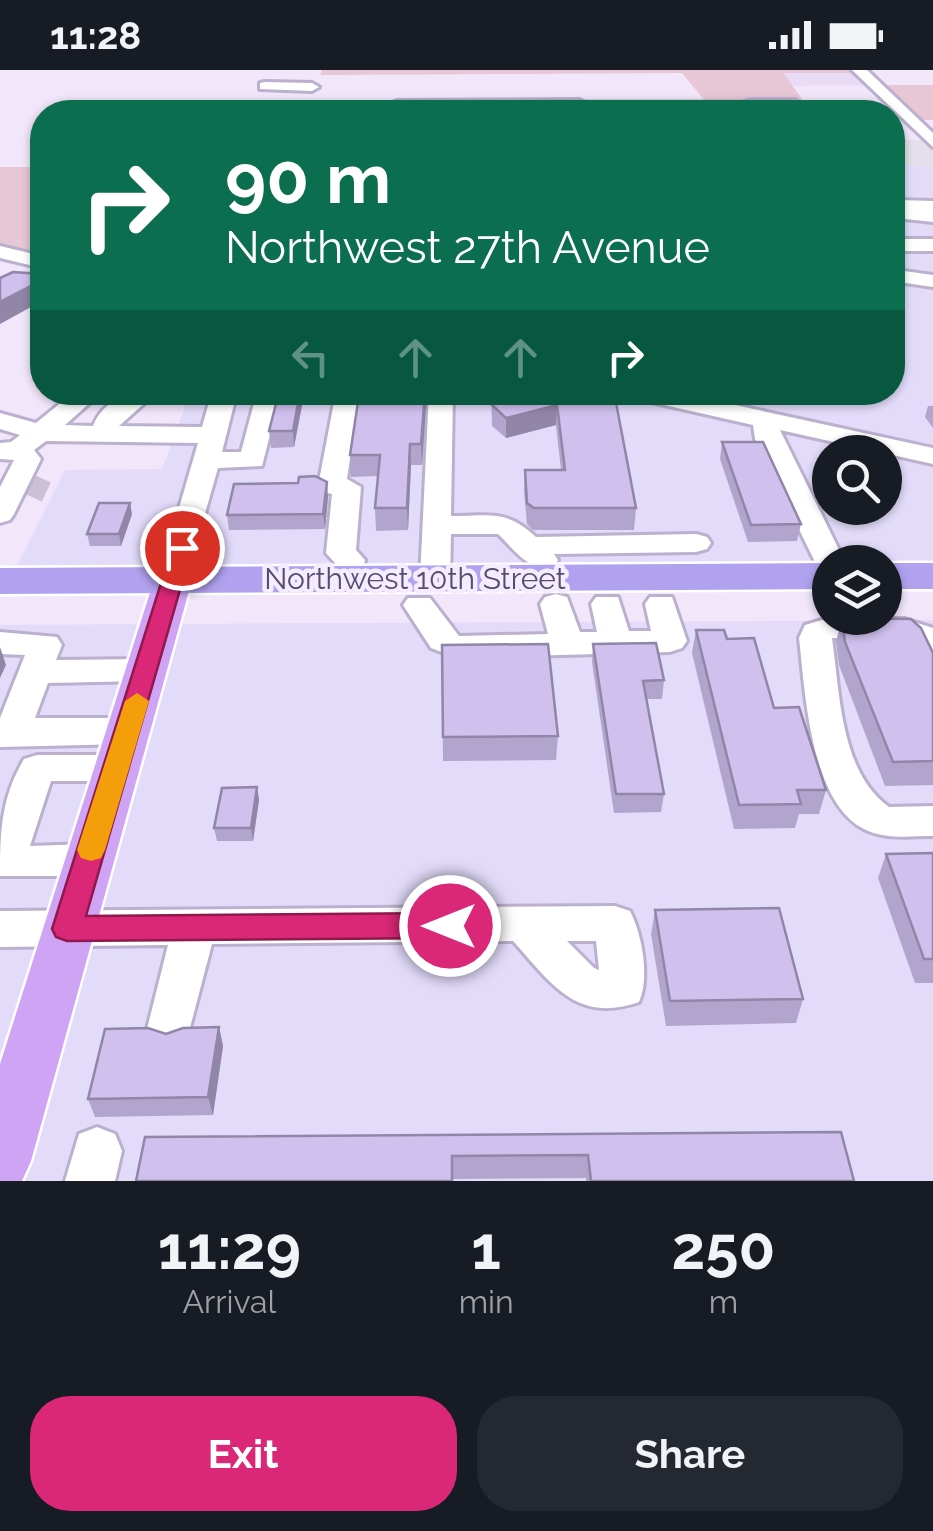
<!DOCTYPE html>
<html lang="en">
<head>
<meta charset="utf-8">
<style>
  body { margin:0; font-family:Raleway,sans-serif; background:#242831; color:#f1f3f6; height:100vh; display:flex; flex-direction:column; font-size:38px; white-space:nowrap }
  * { box-sizing:border-box; margin:0 }
  p { font-size:32px; color:#9ea1a6 }
  .icon { flex:none; width:55px; height:55px; fill:none; stroke:currentColor; stroke-width:2; stroke-linecap:round; stroke-linejoin:round }
  .map { position:relative; height:1111px; overflow:hidden }
  .panel { display:flex; flex-direction:column; background:#171b24; flex:1 }
  .panel>* { flex:none }
  .hud { position:absolute; left:30px; top:30px; width:875px; height:305px; border-radius:40px; box-shadow:0 2px 8px #0004; background:#0b6e4f; color:#fff; overflow:hidden }
  .fabs { position:absolute; left:812px; top:365px; display:grid; gap:20px }
  .fabs a { display:grid; place-items:center; width:90px; height:90px; border-radius:50%; background:#171b24; box-shadow:0 2px 8px #0004; font-size:50px }
  .pin { position:absolute; display:grid; place-items:center; width:85px; height:85px; color:#fff; margin:-42px; border:5px solid #fff; border-radius:50%; box-shadow:0 2px 10px #0007 }
  .me { position:absolute; width:110px; margin:-55px; rotate:270deg; stroke-linejoin:round; filter:drop-shadow(0 0 8px #0008) }
  .turn { display:flex; align-items:center; gap:35px; height:210px; padding:0 30px; font-size:45px }
  .turn .icon { width:130px; height:130px; stroke-width:2.5 }
  .turn b { display:block; font-size:70px; line-height:85px }
  .lanes { display:flex; align-items:center; height:95px; padding:0 30px; background:#0003; justify-content:center; gap:50px; direction:ltr }
  .lanes .off { opacity:.35 }
  .eta { display:flex; justify-content:space-evenly; align-items:center; height:170px; text-align:center }
  .eta b { font-size:60px; font-weight:700; line-height:70px }
  .action { display:flex; gap:20px; margin-top:auto; padding:20px 30px }
  .action a { flex:1; height:115px; border-radius:40px; background:#db2777; color:#fff; font-size:40px; font-weight:700; line-height:115px; text-align:center }
  .action a+a { background:#242831; color:#f1f3f6 }
  .status { display:flex; justify-content:space-between; align-items:center; height:70px; padding:0 50px; background:#171b24; direction:ltr }
  .status svg { height:28px; fill:currentColor }
  .map>svg:first-child { display:block }
  .residential { fill:#e9dbf6 }
  .commercial { fill:#e2dbfa; fill-rule:evenodd }
  .industrial { fill:#e4e0eb }
  .green { fill:#e7c6d6 }
  .lines { fill:none; stroke-linecap:round; stroke-linejoin:round }
  .minor-tunnel { stroke:#cac0d8; stroke-width:26; stroke-dasharray:26 14; stroke-linecap:butt }
  .minor-casing { stroke:#bbb0cd; stroke-width:6 }
  .major-casing { stroke:#fff; stroke-width:5 }
  .highway-casing { stroke:#fff; stroke-width:5 }
  .minor { fill:#fff; fill-rule:evenodd }
  .major { fill:#d0a4f4; fill-rule:evenodd }
  .highway { fill:#b1a2f0; fill-rule:evenodd }
  .wall { fill:#b2a5cd }
  .shaded-wall { fill:#9186a7 }
  .building { fill:#cfc0ee; stroke:#9186a7; stroke-width:2.5 }
  .route { fill:#db2777; stroke:#8e194d; stroke-width:2.5 }
  .slow { fill:#f59e0b }
  .labels { text-anchor:middle; stroke-width:9; stroke-linejoin:round; paint-order:stroke }
  .street-label { font-size:30px; fill:#574d72; stroke:#f5ecfe }
</style>
</head>
<body>
<div class="status"><b>11:28</b><svg viewBox="0 0 49 12"><path d="M0 12V9h3v3zM5 12V6h3v6zM10 12V3h3v9zM15 12V0h3v12zM26 1h20v11H26zM47 4h2v5h-2z"/></svg></div>
<div class="map">
<svg width="933" height="1111" viewBox="0 0 933 1111">
  <rect width="100%" height="100%" fill="#f1e6fa"/>
  <path class="residential" d="M782 3H856L868 15 792 16Z"/>
  <path class="commercial" d="M893 96H933V381L660 323 892 322Z
    M190 323H217L167 497 16 498 65 400 162 399Z
    M233 323H617L933 391V494L187 497ZM830 382H885V438H830Z
    M933 550V1111H11L171 554Z
    M150 554 57 846H0V555Z
    M49 872 0 1036V873Z"/>
  <path class="industrial" d="M893 70H926L933 77V96H893Z"/>
  <path class="green" d="M322 0H854L856 3H783L803 30 705 31 682 3 320 5Z
    M878 15H933V50H915Z
    M0 97H42V167L30 185 0 179Z"/>
  <g class="lines">
    <path class="minor-tunnel" d="M30 426 39 407"/>
    <defs>
      <path id="minor" d="M852 0H867L933 63V77Z
        M265 12 312 13 319 17 312 21 260 19V13Z
        M580 30 588 35 585 38 389 42 392 33 397 31Z
        M749 30H795L809 42 744 38V32Z
        M897 130 933 131V152L905 149 892 141V132Z
        M892 169H933V181H892Z
        M0 176 42 186V198L0 188Z
        M892 192 904 201 933 205V217L892 211Z
        M74 322H102L65 355 93 356C104 328 131 322 157 322L119 356 202 357 212 322H237L222 382H241L257 322H281L262 396 218 398 184 517H162L158 510 198 373 46 371 34 380 41 389 14 444 10 450 0 453V417L14 390 0 389V373L11 372 20 365 0 359V343L36 353Z
        M336 322H360L347 409 361 417 356 480 365 490 359 516H337L333 509 335 493 326 483 332 424 322 422 318 416Z
        M429 322H453L451 446C490 446 506 439 536 467L696 464 707 467 711 473 707 479 696 482 554 484 558 490 554 496C529 503 515 480 498 464H451L450 509 446 516H424L420 509Z
        M626 322H675L933 378V394L780 360 845 492H830V501L819 498 815 492 755 369 753 355 629 327Z
        M556 524 567 527 580 562H597L591 534 596 527H618L629 561H651L645 534 650 527H672L687 571 682 578 670 582 457 588 431 578 403 535 408 528H430L459 566 548 564 540 534 545 527Z
        M829 548 905 549 933 558V586L921 583 905 569 832 568C840 623 840 702 889 737L933 736V766C910 766 886 770 864 759 810 732 805 621 799 568L805 555Z
        M0 562 57 567 62 575 56 590 146 589 158 592 163 600 158 608 146 611 48 613 35 648H128L141 652 146 661 141 670 128 674 0 677V648L25 585 0 584Z
        M37 685H116L129 689 135 698 129 707 116 711H51L30 776 88 774 102 779 108 790 102 801 88 806H0C0 762 1 728 24 689Z
        M615 836 630 841C642 864 650 908 639 932 576 954 551 913 513 871L212 874 186 973 170 979 154 973 147 959 168 875 0 877V841ZM567 871H596L599 900 594 898Z
        M97 1057 115 1064 122 1081 115 1111H65L79 1064Z"/>
      <path id="major" d="M173 499 186 502 192 510 31 1091 22 1111H0V994L154 510 160 502Z"/>
      <path id="highway" d="M830 493V519L0 524V498Z
        M885 493H933V519H885Z"/>
    </defs>
    <use href="#minor" class="minor-casing"/>
    <use href="#major" class="major-casing"/>
    <use href="#highway" class="highway-casing"/>
    <use href="#minor" class="minor"/>
    <use href="#major" class="major"/>
    <use href="#highway" class="highway"/>
  </g>
  <path class="wall" d="M279 322H302L303 330 294 377 271 378 269 361Z
    M384 322H427L422 395H411L408 460 376 461 375 438 378 406 351 407 350 385Z
    M491 322H614L636 438 634 460H533L527 454 524 422 525 400H561L556 355 506 368 492 356Z
    M928 336H933V358L925 347Z
    M722 372 801 454 797 471 748 472 720 389Z
    M328 427 325 459 229 460 227 445Z
    M132 444 121 476H90L87 464Z
    M842 548 933 583V715L885 716 839 595 836 572Z
    M696 560 727 569 774 638 826 720 819 744H799L795 758 734 759 692 583Z
    M593 574 664 610 662 629H647L664 724 661 742 614 743 592 592Z
    M442 575 558 666 556 690 443 691Z
    M257 717 259 730 253 771H217L214 758Z
    M933 783V913H915L878 808 886 784Z
    M655 840 803 929 796 953 666 956 651 864Z
    M219 957 223 976 213 1045 95 1047 88 1029 166 964Z
    M841 1062 854 1111H586V1108L453 1109 145 1067Z"/>
  <path class="shaded-wall" d="M42 210V231L0 254V232Z
    M300 322H302L303 330 294 377 293 361Z
    M425 322H427L422 395 421 374Z
    M557 335 556 355 506 368V348Z
    M410 374 411 395 408 460 407 438Z
    M327 412 328 427 325 459 323 444Z
    M130 433 132 444 121 476 119 464Z
    M0 577 6 595 0 608Z
    M257 717 259 730 253 771 251 758Z
    M219 957 223 976 213 1045 208 1027Z"/>
  <path class="building" d="M540 31H789L798 42H377V41L444 40V37L541 40Z
    M13 202 42 204V210L0 232V208Z
    M279 322H300L293 361H269Z
    M384 322H425L421 374H410L407 438H375L380 385H350L359 325H384Z
    M492 322H614L636 438H534L527 433 525 400H565L557 335 506 348 492 335Z
    M722 372H763L801 454 751 455Z
    M315 406 327 412 323 444 227 445 234 414 298 413 299 407Z
    M99 433H130L119 464H87Z
    M842 548 911 549 921 558 933 583V691L893 692 845 572Z
    M696 560H724L727 569 754 568 774 638 799 637 826 720H797L801 734 739 735Z
    M656 573 664 610 643 611 664 724H616L593 574Z
    M548 574 558 666 443 667 442 575Z
    M257 717 251 758H214L222 718Z
    M933 783V889H924L886 784Z
    M779 838 803 929 670 931 655 840Z
    M219 957 208 1027 88 1029 105 959 148 958 166 964 183 958Z
    M841 1062 854 1111H591L588 1085 452 1086V1111H136L145 1067Z"/>
  <path class="route" d="M182 472 192 478 86 846 450 843 461 847 465 856 461 864 450 868 67 871 56 867 52 859 172 478Z"/>
  <path class="slow" d="M137 623 149 631 105 780 101 788 91 791 81 788 77 780 125 631Z"/>
  <g class="labels">
    <g class="street-label">
      <text x="415" y="519">Northwest 10th Street</text>
    </g>
  </g>
</svg>
<div class="fabs">
<a><svg class="icon" aria-label="search" viewBox="0 0 24 24"><circle cx="10" cy="10" r="6"/><path d="M15 15l6 6"/></svg></a>
<a><svg class="icon" aria-label="layers" viewBox="0 0 24 24"><path d="M12 4l9 5-9 5-9-5zM3 14l9 5 9-5"/></svg></a>
</div>
<div class="pin" style="left:182px;top:478px;background:#d93025"><svg class="icon" aria-label="arrive" viewBox="0 0 24 24"><path d="M6 21V4h12l-3 4 3 4H6"/></svg></div>
<svg class="me" style="left:450px;top:856px" viewBox="-20 -20 40 40"><circle r="17" fill="#db2777" stroke="#fff" stroke-width="3"/><path d="M0-11L8 9 0 5-8 9z" fill="#fff"/></svg>
<div class="hud">
<div class="turn"><svg class="icon" aria-label="right" viewBox="0 0 24 24"><path d="M7 20v-9h11M14 6l5 5-5 5"/></svg><div><b>90 m</b>Northwest 27th Avenue</div></div>
<div class="lanes"><svg class="icon off" aria-label="left" viewBox="0 0 24 24"><path d="M17 20v-9H6M10 6l-5 5 5 5"/></svg><svg class="icon off" aria-label="ahead" viewBox="0 0 24 24"><path d="M12 20V5M6 11l6-6 6 6"/></svg><svg class="icon off" aria-label="ahead" viewBox="0 0 24 24"><path d="M12 20V5M6 11l6-6 6 6"/></svg><svg class="icon" aria-label="right" viewBox="0 0 24 24"><path d="M7 20v-9h11M14 6l5 5-5 5"/></svg></div>
</div>
</div>
<section class="panel">
<div class="eta">
<div><b>11:29</b><p>Arrival</p></div>
<div><b>1</b><p>min</p></div>
<div><b>250</b><p>m</p></div>
</div>
<div class="action"><a>Exit</a><a>Share</a></div>
</section>
</body>
</html>
